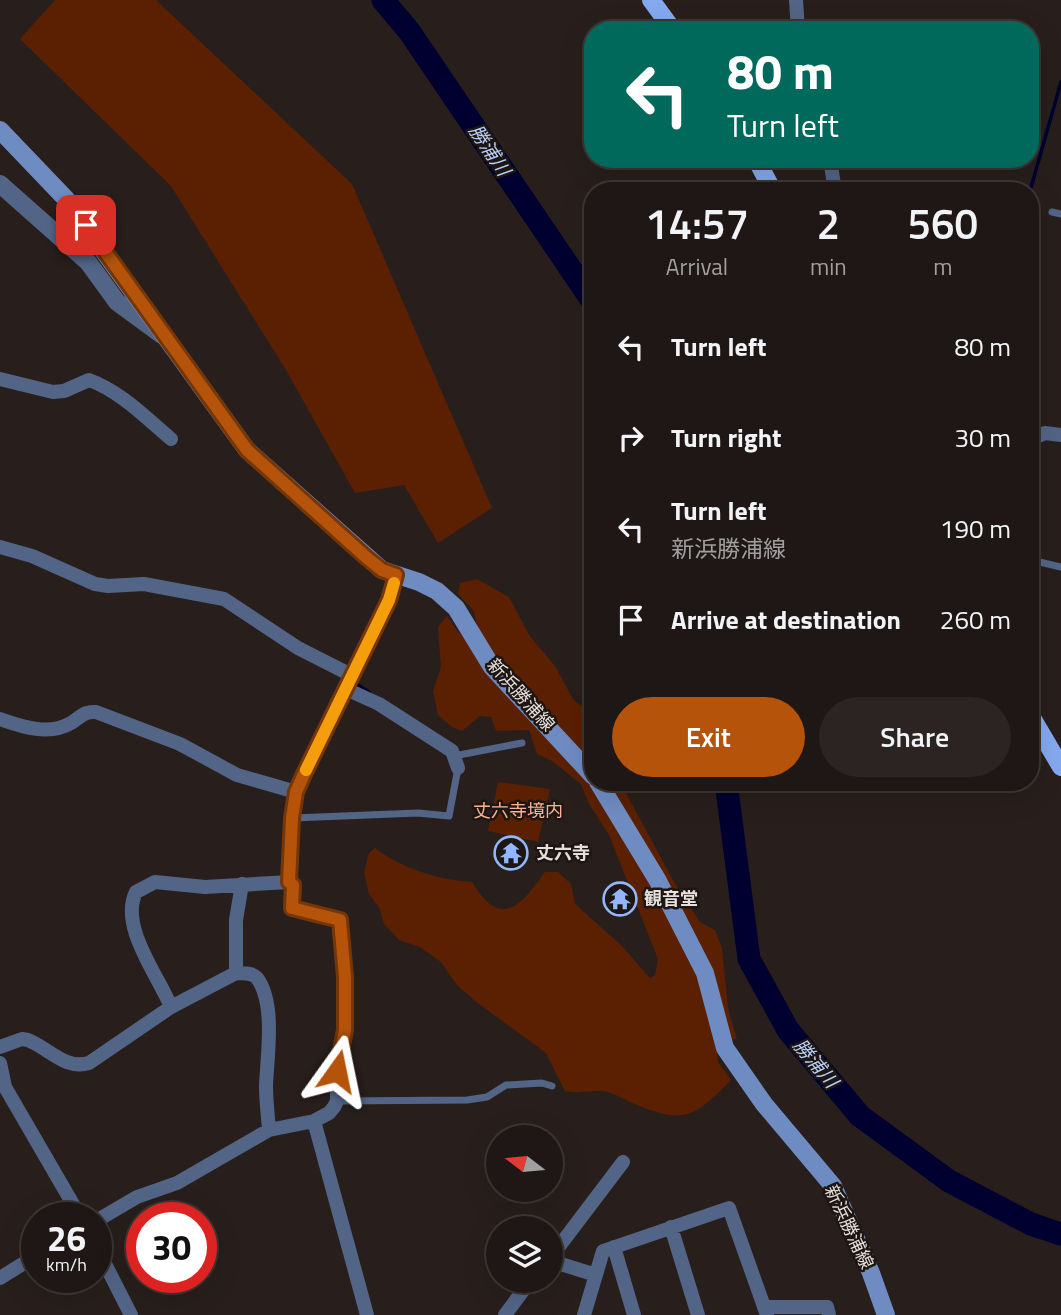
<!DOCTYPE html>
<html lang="en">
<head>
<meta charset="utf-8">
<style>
  body { margin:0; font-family:"Titillium Web","Noto Sans JP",sans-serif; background:#2b2422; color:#f1f3f6; height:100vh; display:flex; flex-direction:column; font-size:26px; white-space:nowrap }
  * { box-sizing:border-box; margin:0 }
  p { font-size:23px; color:#a19fa0 }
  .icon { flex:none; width:38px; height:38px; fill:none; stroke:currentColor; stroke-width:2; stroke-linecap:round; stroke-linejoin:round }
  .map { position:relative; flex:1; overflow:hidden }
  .details { position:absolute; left:584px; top:182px; width:455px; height:609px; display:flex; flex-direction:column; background:#1e1715; border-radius:28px; box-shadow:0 7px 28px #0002,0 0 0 2px #3c3634 }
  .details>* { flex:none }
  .hud { position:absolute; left:584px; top:21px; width:455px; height:147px; border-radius:28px; box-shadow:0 7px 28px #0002,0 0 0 2px #3c3634; background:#00695c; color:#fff; overflow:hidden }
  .needle { width:46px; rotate:286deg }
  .tools { position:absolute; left:486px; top:1125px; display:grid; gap:14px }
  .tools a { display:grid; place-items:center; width:77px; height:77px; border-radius:50%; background:#1e1715; box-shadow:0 7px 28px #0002,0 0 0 2px #3c3634; font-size:35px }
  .speed { position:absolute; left:21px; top:1202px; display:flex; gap:14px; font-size:35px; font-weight:700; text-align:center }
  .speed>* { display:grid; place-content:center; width:91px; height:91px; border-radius:50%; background:#1e1715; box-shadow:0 7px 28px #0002,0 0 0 2px #3c3634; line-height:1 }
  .speed small { font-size:18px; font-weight:400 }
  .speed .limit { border:10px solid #d22; background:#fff; color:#111 }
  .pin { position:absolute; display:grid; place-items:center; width:60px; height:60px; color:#fff; margin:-30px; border-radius:14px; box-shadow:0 4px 10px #0006 }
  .me { position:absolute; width:77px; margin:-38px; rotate:12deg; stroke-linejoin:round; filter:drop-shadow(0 0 5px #0008) }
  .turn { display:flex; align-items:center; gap:24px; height:147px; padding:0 28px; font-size:32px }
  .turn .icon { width:91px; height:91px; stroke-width:2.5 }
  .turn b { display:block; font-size:49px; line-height:60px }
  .eta { display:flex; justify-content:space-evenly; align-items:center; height:119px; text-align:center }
  .eta b { font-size:42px; font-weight:600; line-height:49px }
  .primary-button { display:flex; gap:14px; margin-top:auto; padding:14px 28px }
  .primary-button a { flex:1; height:80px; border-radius:42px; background:#b45309; color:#fff; font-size:28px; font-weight:600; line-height:80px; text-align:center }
  .primary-button a+a { background:#2b2422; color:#f1f3f6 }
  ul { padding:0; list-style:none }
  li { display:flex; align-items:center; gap:21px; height:91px; padding:0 28px }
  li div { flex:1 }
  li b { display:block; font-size:26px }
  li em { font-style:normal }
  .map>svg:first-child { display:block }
  .green { fill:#5a2001 }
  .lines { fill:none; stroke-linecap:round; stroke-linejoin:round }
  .stream { stroke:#000030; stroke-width:3.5 }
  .river { stroke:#000030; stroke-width:23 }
  .service { stroke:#536587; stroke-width:7 }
  .minor { stroke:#536587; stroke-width:14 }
  .tertiary { stroke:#536587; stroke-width:18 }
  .secondary { stroke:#6f8cc2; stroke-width:18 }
  .primary { stroke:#84a9ef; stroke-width:18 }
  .route-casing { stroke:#753606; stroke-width:18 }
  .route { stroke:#b45309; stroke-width:12 }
  .slow { stroke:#f59e0b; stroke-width:12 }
  .labels { text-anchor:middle; stroke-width:5; stroke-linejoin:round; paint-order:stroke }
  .street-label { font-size:18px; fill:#e5dfdd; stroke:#1e1613 }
  .park-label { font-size:18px; fill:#fbb294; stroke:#1e1613 }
  .poi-label { font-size:18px; font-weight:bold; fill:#e5dfdd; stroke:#1e1613; text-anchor:start }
  .water-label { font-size:19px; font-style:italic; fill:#b8cff9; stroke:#1e1613 }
</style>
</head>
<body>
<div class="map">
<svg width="1061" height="1315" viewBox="0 0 1061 1315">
  <rect width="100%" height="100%" fill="#281f1c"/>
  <path class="green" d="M55 0H156L352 184 492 508 438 543 404 485 355 493 286 370 171 186 20 39Z
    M477 579 509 597 529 635 555 666 573 699 592 715 593 782H620L674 882 700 922 715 930 722 948 728 1008 737 1039 716 1041 718 1062 731 1080C695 1117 684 1125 635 1104 625 1100 614 1093 604 1091 592 1090 580 1094 565 1091L546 1053 475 1001 456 984 441 962 420 947 399 940 384 924 379 907 369 894 364 873 369 853 375 848C401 868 438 880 472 882 502 931 521 905 545 872H558L571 884 575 904 622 946 650 978 655 975 658 959 609 835 589 804 581 784 552 761 537 754 529 730 496 731 491 717 480 716 462 731 452 727 438 715 433 691 441 667 438 627 447 616 459 633 477 628 474 611 458 594 460 583Z
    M498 782 550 789 538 842 488 831Z"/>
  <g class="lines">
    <path class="stream" d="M1030 191 1061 82
      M355 683 369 692"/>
    <path class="river" d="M383 0 409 31 593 302
      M726 782 749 959 788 1030 860 1116 949 1181 1031 1224 1061 1234"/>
    <path class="service" d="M1052 212 1061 214
      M1031 560 1061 567
      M454 756 522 743
      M293 818 418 813 449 816 458 768
      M337 1101 467 1100 487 1097 506 1085 542 1083 552 1086"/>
    <path class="minor" d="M796 0 798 30
      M830 159 835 191
      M0 379 53 392 64 391 89 380C120 391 146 418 171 439
      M1031 439 1045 433 1061 435
      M0 547 32 556 95 584 108 586 144 584 224 599 298 648 353 676
      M346 689 379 704 452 751 458 768
      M0 719C23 727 49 736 71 723 81 717 84 711 96 712L180 744 237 775 296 792
      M236 973C243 974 252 972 257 978 276 1003 267 1057 266 1086 266 1101 268 1116 269 1130
      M171 1007C158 975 119 926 136 892L155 882 205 887 289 882 292 818 296 792 389 600 396 575
      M0 1047 22 1039 28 1040C50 1049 65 1070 89 1063L171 1007 236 973V920L242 884
      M0 1063 5 1087 81 1218
      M314 1121 367 1315
      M96 1221 137 1197 177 1183 269 1130 314 1121 329 1113 334 1107 337 1101V1071L345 1030V977L340 920 292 908 293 885 289 882
      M671 1227 698 1315
      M96 1246 131 1315
      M614 1247 634 1315
      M551 1257 623 1162
      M551 1261 596 1275
      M0 1278 37 1255
      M764 1307H827L829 1315
      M505 1315 530 1281
      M584 1315 603 1251 729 1208 767 1315"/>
    <path class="tertiary" d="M0 184 88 262 117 302 162 335"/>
    <path class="secondary" d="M0 130 66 199 247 450 382 570 419 582 437 591 456 608 492 667 593 776
      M598 782 658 881 705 973 725 1048 764 1104 833 1186 871 1273 886 1315"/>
    <path class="primary" d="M651 0 673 30
      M756 159 773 191
      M1031 716 1061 767"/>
  </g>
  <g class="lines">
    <defs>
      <path id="route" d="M86 225 247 450 367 558 382 570 396 575 389 600 304 774 296 792 292 818 289 882 293 885 292 908 340 920 345 977V1030L337 1071"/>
    </defs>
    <use href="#route" class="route-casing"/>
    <use href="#route" class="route"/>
    <path class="slow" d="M306 770 389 600 394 583"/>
  </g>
  <defs>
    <symbol id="temple-ring" viewBox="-11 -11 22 22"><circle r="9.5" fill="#1e1613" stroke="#92b7fd" stroke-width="1.5"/><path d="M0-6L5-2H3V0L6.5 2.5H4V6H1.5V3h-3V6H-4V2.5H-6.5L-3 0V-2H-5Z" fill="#92b7fd"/></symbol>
  </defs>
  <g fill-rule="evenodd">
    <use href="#temple-ring" x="492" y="834" width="38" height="38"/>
    <use href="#temple-ring" x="601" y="880" width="38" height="38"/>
  </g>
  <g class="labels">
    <g class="street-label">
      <text transform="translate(521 695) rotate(48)" y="6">新浜勝浦線</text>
      <text transform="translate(849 1227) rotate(65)" y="6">新浜勝浦線</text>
    </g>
    <g class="park-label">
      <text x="518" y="817">丈六寺境内</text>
    </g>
    <g class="poi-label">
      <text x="536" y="859">丈六寺</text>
      <text x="644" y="905">観音堂</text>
    </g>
    <g class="water-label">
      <text transform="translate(490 150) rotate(56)" y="7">勝浦川</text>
      <text transform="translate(816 1063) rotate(50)" y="7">勝浦川</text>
    </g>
  </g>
</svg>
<div class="tools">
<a><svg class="needle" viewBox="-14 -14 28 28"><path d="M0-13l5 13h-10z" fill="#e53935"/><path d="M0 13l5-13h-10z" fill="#a19fa0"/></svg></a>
<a><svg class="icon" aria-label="layers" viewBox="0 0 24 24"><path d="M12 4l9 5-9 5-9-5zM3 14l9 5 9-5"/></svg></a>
</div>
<div class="speed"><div>26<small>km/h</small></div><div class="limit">30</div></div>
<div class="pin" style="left:86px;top:225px;background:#d93025"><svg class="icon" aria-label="arrive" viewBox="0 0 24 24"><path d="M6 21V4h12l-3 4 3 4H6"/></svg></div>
<svg class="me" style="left:337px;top:1071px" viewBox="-20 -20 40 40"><path d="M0-17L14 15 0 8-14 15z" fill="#b45309" stroke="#fff" stroke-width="4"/></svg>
<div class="hud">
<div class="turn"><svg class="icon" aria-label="left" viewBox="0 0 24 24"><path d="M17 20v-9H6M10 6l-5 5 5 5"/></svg><div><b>80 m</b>Turn left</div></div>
</div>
<section class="details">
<div class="eta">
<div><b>14:57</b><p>Arrival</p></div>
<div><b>2</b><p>min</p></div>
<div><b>560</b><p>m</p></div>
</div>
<ul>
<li><svg class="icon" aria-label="left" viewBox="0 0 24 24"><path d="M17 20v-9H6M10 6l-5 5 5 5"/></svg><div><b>Turn left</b></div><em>80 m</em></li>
<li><svg class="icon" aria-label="right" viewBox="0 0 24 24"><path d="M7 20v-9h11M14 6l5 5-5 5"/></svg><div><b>Turn right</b></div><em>30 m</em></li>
<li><svg class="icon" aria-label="left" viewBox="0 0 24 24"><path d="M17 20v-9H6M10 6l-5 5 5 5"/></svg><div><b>Turn left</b><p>新浜勝浦線</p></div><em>190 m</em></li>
<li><svg class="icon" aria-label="arrive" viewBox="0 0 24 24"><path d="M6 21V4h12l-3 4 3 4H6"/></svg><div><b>Arrive at destination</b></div><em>260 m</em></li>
</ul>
<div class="primary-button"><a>Exit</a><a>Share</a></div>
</section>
</div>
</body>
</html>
